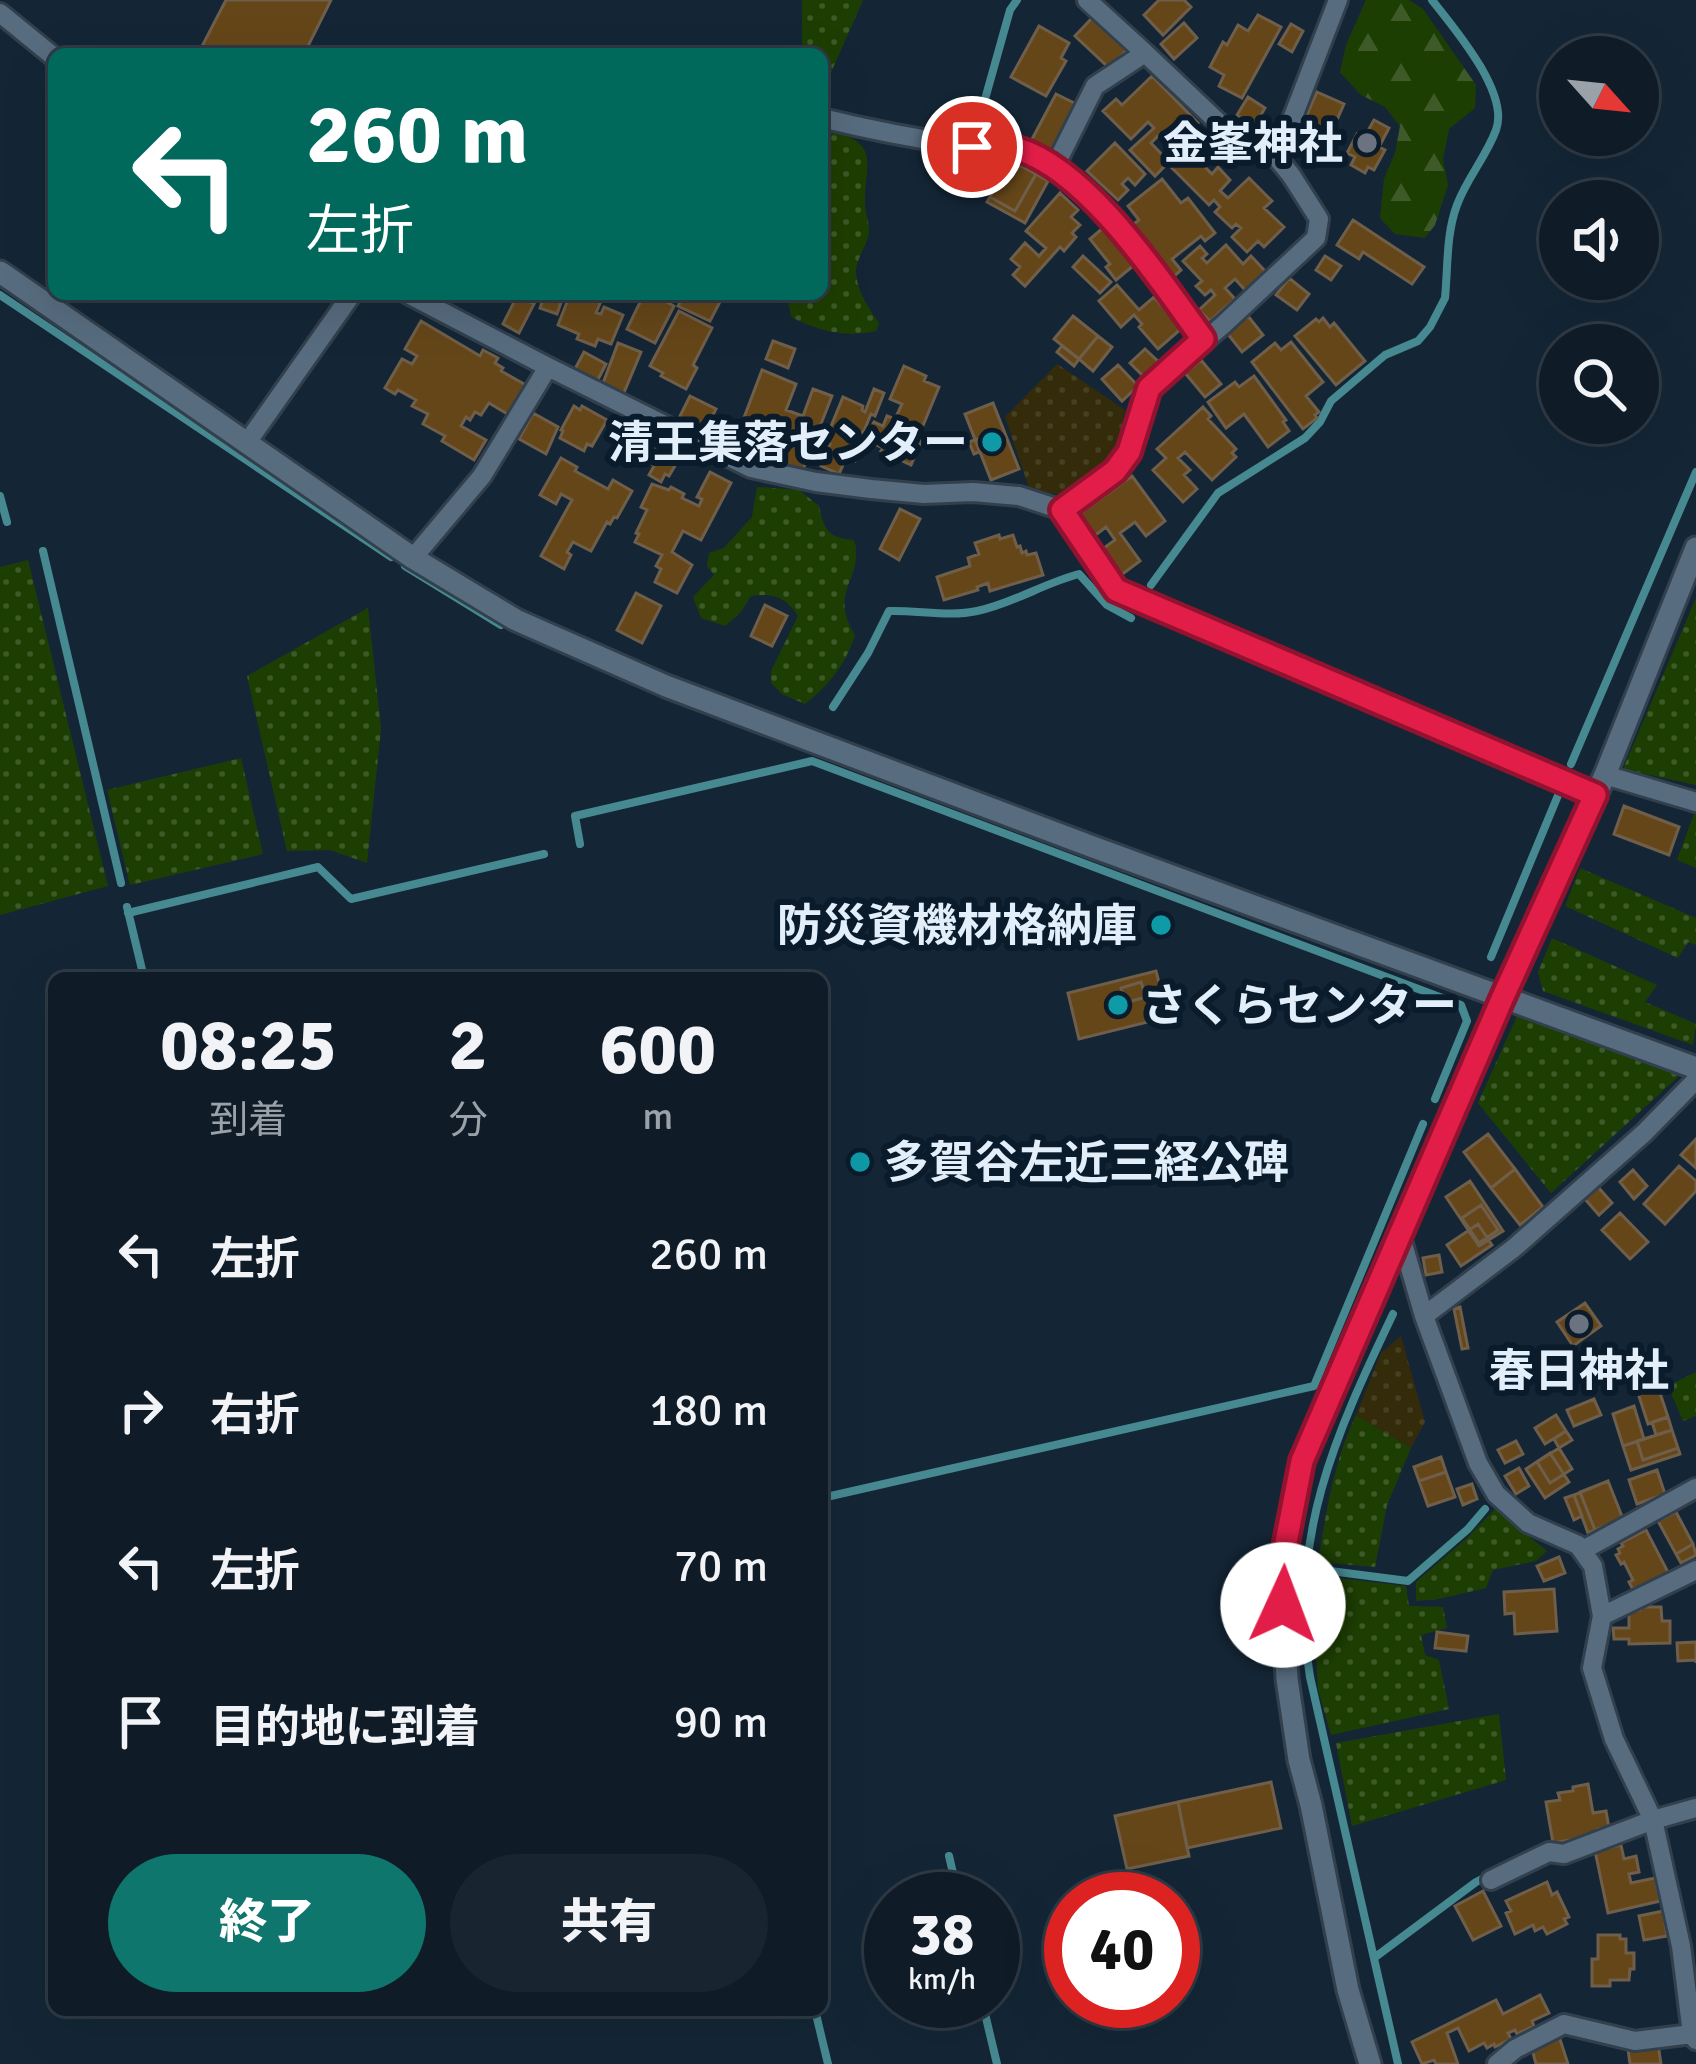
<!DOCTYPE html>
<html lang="ja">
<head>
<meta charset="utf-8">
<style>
  body { margin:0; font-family:Signika,"Noto Sans JP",sans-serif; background:#182530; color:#f1f3f6; height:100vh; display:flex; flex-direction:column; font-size:45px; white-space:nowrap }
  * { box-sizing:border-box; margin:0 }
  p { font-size:39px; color:#9ba1a8 }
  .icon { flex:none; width:66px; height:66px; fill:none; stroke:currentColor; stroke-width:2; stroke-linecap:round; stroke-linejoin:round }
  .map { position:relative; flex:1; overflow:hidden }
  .panel { position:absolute; left:48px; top:972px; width:780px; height:1044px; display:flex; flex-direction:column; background:#0f1c28; border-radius:18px; box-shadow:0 12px 48px #0002,0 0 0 3px #2f3a45 }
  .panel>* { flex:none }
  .top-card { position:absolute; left:48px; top:48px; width:780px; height:252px; border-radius:18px; box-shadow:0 12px 48px #0002,0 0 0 3px #2f3a45; background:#00695c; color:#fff; overflow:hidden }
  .needle { width:78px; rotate:117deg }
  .buttons { position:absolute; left:1539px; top:36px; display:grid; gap:24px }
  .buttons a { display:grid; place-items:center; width:120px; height:120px; border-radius:50%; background:#0f1c28; box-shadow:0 12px 48px #0002,0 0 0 3px #2f3a45; font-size:60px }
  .speed { position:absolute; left:864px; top:1872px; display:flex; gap:24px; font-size:60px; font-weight:700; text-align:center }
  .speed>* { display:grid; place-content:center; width:156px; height:156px; border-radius:50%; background:#0f1c28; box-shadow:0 12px 48px #0002,0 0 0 3px #2f3a45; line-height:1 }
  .speed small { font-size:30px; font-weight:400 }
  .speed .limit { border:18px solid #d22; background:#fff; color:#111 }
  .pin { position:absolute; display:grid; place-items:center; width:102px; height:102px; color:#fff; margin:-51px; border:6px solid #fff; border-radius:50%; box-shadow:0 3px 12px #0007 }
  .me { position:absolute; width:132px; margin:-66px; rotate:2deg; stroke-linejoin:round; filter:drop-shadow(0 0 9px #0008) }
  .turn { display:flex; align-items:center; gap:42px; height:252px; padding:0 60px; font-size:54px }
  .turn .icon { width:156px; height:156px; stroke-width:2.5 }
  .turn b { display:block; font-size:84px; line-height:102px }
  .eta { display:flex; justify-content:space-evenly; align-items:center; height:204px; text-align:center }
  .eta b { font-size:72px; font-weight:800; line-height:84px }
  .button { display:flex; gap:24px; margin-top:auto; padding:24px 60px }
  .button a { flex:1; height:138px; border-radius:72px; background:#0f766e; color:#fff; font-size:48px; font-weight:800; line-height:138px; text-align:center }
  .button a+a { background:#182530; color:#f1f3f6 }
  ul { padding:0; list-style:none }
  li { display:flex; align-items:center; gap:36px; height:156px; padding:0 60px }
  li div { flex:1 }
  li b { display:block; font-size:45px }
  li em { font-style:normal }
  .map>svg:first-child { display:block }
  .green { fill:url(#green-dots) }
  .forest { fill:url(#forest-firs) }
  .sand { fill:url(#sand-dots) }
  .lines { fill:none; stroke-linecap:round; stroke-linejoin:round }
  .stream { stroke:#478991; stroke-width:8 }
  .building { fill:#654619; stroke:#6f5e49; stroke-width:3 }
  .minor-casing { stroke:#32404d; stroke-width:24 }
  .tertiary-casing { stroke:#32404d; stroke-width:27 }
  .minor { stroke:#576c7f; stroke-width:18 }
  .tertiary { stroke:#576c7f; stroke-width:21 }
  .route-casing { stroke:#92132f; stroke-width:30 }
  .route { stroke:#e11d48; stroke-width:21 }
  .worship-dot { fill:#6b7280; stroke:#0a1c2c; stroke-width:4.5 }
  .culture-dot { fill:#0f9aa8; stroke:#0a1c2c; stroke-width:4.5 }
  .labels { text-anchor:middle; stroke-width:12; stroke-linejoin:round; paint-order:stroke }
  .poi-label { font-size:45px; font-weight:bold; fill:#e2eef9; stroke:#0a1c2c; text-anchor:end }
</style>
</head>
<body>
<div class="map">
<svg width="1696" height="2064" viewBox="0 0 1696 2064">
  <defs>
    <pattern id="green-dots" width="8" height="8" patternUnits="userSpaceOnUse" patternTransform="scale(3)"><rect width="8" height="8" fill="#1d3e02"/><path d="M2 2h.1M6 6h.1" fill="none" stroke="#3e5a28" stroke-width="1.8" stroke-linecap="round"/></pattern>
    <pattern id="forest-firs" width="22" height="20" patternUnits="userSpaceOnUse" patternTransform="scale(3)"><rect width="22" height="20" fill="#1d3e02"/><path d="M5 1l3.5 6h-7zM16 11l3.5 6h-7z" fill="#3e5a28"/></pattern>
    <pattern id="sand-dots" width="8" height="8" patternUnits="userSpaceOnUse" patternTransform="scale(3)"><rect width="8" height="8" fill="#332b0a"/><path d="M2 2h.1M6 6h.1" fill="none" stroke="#464022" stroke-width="1.8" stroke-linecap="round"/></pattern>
  </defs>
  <rect width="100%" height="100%" fill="#142636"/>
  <path class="green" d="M802 0H863L822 93V54H802Z
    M833 131C883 145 863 167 865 206 866 216 870 225 869 234 866 247 857 258 856 270 856 290 868 307 879 323L876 331C845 338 819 331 791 317L787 294H822V134Z
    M757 487 799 490 819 506C824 530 828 538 854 540 865 580 827 590 855 635 845 665 830 684 805 704L782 694 771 683V671L798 616C786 597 773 593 751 596L741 612 725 626 701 618 693 597 714 575 707 566 709 553 724 548 752 517Z
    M28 560 108 886 0 915V567Z
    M1696 598V785L1623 769Z
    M368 608 381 729 367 863 330 850 287 851 247 676Z
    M241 758 263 854 130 885 107 790Z
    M1695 811H1696V868L1677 860Z
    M1580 868 1696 918V945L1688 942 1678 958 1565 906Z
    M1552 938 1657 985 1645 1002 1696 1024 1693 1045 1543 991 1538 972Z
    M1517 1016 1679 1076 1551 1193 1478 1103Z
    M1696 1372V1416L1683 1421 1668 1386Z
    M1356 1415 1411 1448 1387 1505 1375 1567 1318 1562C1326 1512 1334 1461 1356 1415Z
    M1495 1509 1547 1551 1536 1561 1493 1570 1486 1588 1438 1599 1416 1601V1582L1467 1538Z
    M1312 1575 1406 1586 1409 1606 1443 1607 1447 1628 1421 1635 1425 1655 1439 1660 1449 1709 1331 1735 1318 1689Z
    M1499 1714 1506 1780 1352 1826 1336 1743Z"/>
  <path class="forest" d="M1366 0H1409L1423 9 1476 85 1475 108 1449 129 1443 159 1448 185 1435 225 1425 238 1395 234 1380 218 1384 179 1395 153 1400 126 1385 107 1361 95 1340 72 1346 45Z"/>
  <path class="sand" d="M1057 364 1125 410 1116 453 1066 495 1030 491 1005 417Z
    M1401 1336 1425 1422 1411 1448 1356 1415 1381 1353Z"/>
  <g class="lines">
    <path class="stream" d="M980 117 1010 10 1017 0
      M0 295 391 557
      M0 496 7 522
      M43 551 121 883
      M405 566 501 625
      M1151 585 1218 493 1305 438 1320 422 1331 401 1385 355 1418 341 1430 327 1445 298C1448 267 1446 234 1457 205 1467 178 1486 157 1496 130 1510 93 1454 28 1432 0
      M833 707 868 653 889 611C917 610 950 617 977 611 1012 604 1044 583 1079 574L1107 605 1131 618
      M1571 764 1696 472
      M580 844 575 816 812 761 1461 1005 1467 1021 1435 1099
      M127 907 144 978
      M128 913 318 867 351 899 544 854
      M1491 957 1559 793
      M1393 1314C1335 1435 1288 1539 1310 1677L1398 2064
      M822 1498 1314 1386 1423 1124
      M1307 1568 1408 1581 1468 1529 1485 1509
      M949 1856 959 1899
      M1374 1958 1476 1882 1490 1875
      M982 2001 997 2064
      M815 2010 828 2064"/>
  </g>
  <path class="building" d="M226 0H331L304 54H198Z
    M1159 0H1184L1191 7 1163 35 1144 15Z
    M1095 15 1129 48 1109 68 1075 36Z
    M1258 15 1281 27 1242 98 1219 86 1224 75 1210 67 1223 42 1227 45 1238 25 1248 31Z
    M1184 23 1197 38 1174 59 1161 44Z
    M1291 24 1303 31 1292 52 1279 44Z
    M1039 26 1069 43 1061 58 1066 61 1046 96 1011 77Z
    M1152 76 1198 123 1194 127 1198 131 1176 151 1160 134 1151 143 1169 162 1155 176 1130 150 1154 128 1148 122 1131 139 1103 111 1116 99 1122 105Z
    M1317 92 1344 104 1323 151 1296 139Z
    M1056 94 1076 104 1050 154 1030 143Z
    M1248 97 1265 108 1254 126 1237 115Z
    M1374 120 1389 128 1379 147 1385 150 1374 170 1368 167 1365 173 1351 165 1355 157 1347 153 1357 134 1364 138Z
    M1115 143 1145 174 1135 185 1128 178 1122 184 1128 190 1118 200 1087 171Z
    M1189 151 1212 174 1218 167 1230 180 1220 191 1228 198 1249 178 1272 201 1264 208 1284 227 1264 247 1258 241 1247 252 1232 237 1241 228 1236 224 1232 228 1215 212 1220 207 1214 200 1209 205 1172 168Z
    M1000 154 1010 160 1004 172 993 166Z
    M1010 160 1036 174 1015 211 990 197Z
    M1036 174 1048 181 1025 223 987 202 990 197 1015 211Z
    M1162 179 1181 203 1188 198 1215 233 1205 241 1201 236 1172 259 1181 270 1172 278 1131 226 1139 220 1128 206Z
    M1060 193 1078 210 1071 217 1080 225 1072 233 1076 237 1064 251 1060 247 1025 286 1013 275 1020 267 1011 259 1025 243 1039 256 1046 248 1026 231Z
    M1353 220 1424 267 1412 284 1363 252 1359 259 1337 245Z
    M1103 228 1133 266 1116 280 1106 267 1110 264 1090 239Z
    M1226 245 1243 264 1251 256 1266 272 1246 291 1235 279 1225 288 1235 299 1210 321 1199 310 1215 295 1211 290 1205 295 1196 286 1202 281 1183 261 1200 246 1207 254 1202 258 1207 263Z
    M1083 256 1111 282 1100 293 1073 267Z
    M1325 256 1341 266 1331 280 1316 270Z
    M1289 278 1309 294 1297 310 1276 295Z
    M1117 285 1139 310 1154 297 1182 328 1158 349 1139 327 1142 324 1134 315 1121 327 1099 301Z
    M545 294H564L557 314 540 308Z
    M574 294H604L596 313 601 314 604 307 623 315 611 344 598 339 595 346 577 339 579 334 558 325 569 297 572 298Z
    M644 294H652L674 306 655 343 627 329Z
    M684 294H709L721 300 710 321 678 306Z
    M517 296 534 304 519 333 503 324Z
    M679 311 712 328 693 365 697 368 686 389 661 376 663 373 650 366Z
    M1073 316 1098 336 1079 359 1054 339Z
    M1248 316 1263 335 1242 352 1227 333Z
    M1323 318 1330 327 1334 323 1365 361 1336 385 1295 336 1316 319 1319 322Z
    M421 321 480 356 483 350 498 358 495 363 503 368 501 371 526 385 509 415 489 403 481 415 475 412 470 420 466 417 461 426 486 440 474 460 442 441 445 436 423 424 428 414 412 406 416 400 398 390 395 394 385 388 402 359 412 364 417 356 405 349Z
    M1098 336 1112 347 1093 371 1079 359Z
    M773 341 795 349 788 368 766 359Z
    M1291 342 1323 382 1306 396 1319 412 1315 415 1317 418 1303 429 1252 362 1275 343 1281 350Z
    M618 343 641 352 620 402 599 394Z
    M1062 346 1079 359 1074 366 1057 352Z
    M1145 349 1161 364 1146 379 1130 363Z
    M584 352 606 364 592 391 569 380Z
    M1201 360 1221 384 1205 397 1185 373Z
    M1118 365 1138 386 1122 401 1102 379Z
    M904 366 926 376 924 381 939 387 917 440 921 441 911 465 881 451 883 448 865 440 874 422 883 426 887 416 895 419 902 404 890 399Z
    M762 370 796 384 786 410 803 416 813 389 832 396 802 472 779 463 787 440 742 423Z
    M1254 376 1286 420 1283 422 1289 431 1268 447 1244 414 1226 428 1208 402 1235 382 1239 387Z
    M874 389 884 393 875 416 871 414 863 433 859 432 856 450 859 451 855 461 846 458 839 474 821 466 830 444 825 441 843 397 863 406 862 410 865 412Z
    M690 396 716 409 700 439 675 426Z
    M993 403 1019 469 991 480 965 414Z
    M574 406 580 410 582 406 607 420 592 446 587 444 584 451 560 438 563 431 561 430Z
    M1203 407 1211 416 1208 419 1236 449 1232 453 1236 457 1212 480 1185 452 1178 458 1190 470 1184 475 1197 489 1183 502 1153 470 1166 458 1157 449Z
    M533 413 558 427 546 454 519 439Z
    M636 432 660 445 651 464 626 451Z
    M986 436 991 447 974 454 969 442Z
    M664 448 680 457 669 476 665 474 661 482 649 475Z
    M561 458 577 467 575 471 608 489 613 480 632 491 617 518 614 517 610 524 607 522 591 551 573 542 567 552 571 555 564 569 541 556 572 500 561 494 556 504 540 495Z
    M710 472 731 483 701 540 683 531 672 552 692 565 677 593 655 582 661 569 656 566 662 555 635 542 639 534 636 533 647 510 641 507 652 484 669 490 671 487 684 494 682 498 699 506 702 499 697 497Z
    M1132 476 1165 521 1146 536 1135 522 1120 533 1140 561 1120 576 1101 550 1115 540 1106 527 1093 537 1077 516Z
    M900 509 920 519 899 560 880 549Z
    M999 535 1000 539 1013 535 1017 547 1020 546 1022 553 1026 551 1027 555 1036 553 1043 575 990 591 988 583 977 587 978 590 944 600 937 577 970 566 968 558 979 554 975 543Z
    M636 593 661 606 642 643 617 630Z
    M765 605 787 616 772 646 751 636Z
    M1624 806 1679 827 1669 855 1614 834Z
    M1164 916 1168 931 1157 934 1153 920Z
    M1156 971 1168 1017 1079 1039 1068 993Z
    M1141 982 1146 997 1125 1003 1121 988Z
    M1488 1134 1515 1169 1491 1188 1464 1152Z
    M1696 1139V1168L1681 1155Z
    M1679 1166 1696 1181V1191L1665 1224 1644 1204Z
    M1515 1169 1543 1207 1520 1225 1491 1188Z
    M1633 1170 1647 1186 1634 1199 1620 1182Z
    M1470 1181 1503 1231 1479 1246 1446 1197Z
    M1598 1187 1612 1203 1599 1215 1585 1199Z
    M1481 1205 1498 1230 1479 1243 1462 1218Z
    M1620 1213 1648 1242 1630 1259 1602 1230Z
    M1478 1224 1492 1245 1461 1266 1447 1245Z
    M1439 1255 1442 1272 1426 1275 1423 1258Z
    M1585 1303 1601 1326 1573 1346 1557 1322Z
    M1460 1307 1468 1348 1462 1349 1454 1309Z
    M1658 1387 1668 1417 1648 1424 1638 1393Z
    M1594 1399 1601 1415 1574 1426 1567 1410Z
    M1634 1406 1644 1439 1623 1446 1613 1414Z
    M1556 1415 1566 1431 1545 1444 1535 1428Z
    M1668 1417 1672 1430 1656 1435 1652 1422Z
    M1672 1430 1680 1454 1631 1470 1623 1446Z
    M1672 1430 1678 1448 1643 1460 1637 1441Z
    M1566 1431 1572 1440 1559 1448 1554 1439Z
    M1516 1441 1523 1454 1505 1463 1498 1450Z
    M1559 1448 1572 1469 1550 1483 1537 1462Z
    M1550 1453 1569 1482 1545 1498 1526 1469Z
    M1441 1457 1446 1472 1419 1481 1414 1467Z
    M1519 1468 1529 1486 1516 1494 1505 1476Z
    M1657 1470 1665 1494 1637 1504 1629 1480Z
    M1446 1472 1455 1497 1428 1506 1419 1481Z
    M1608 1481 1623 1519 1595 1530 1580 1492Z
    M1608 1481 1623 1519 1588 1533 1574 1495Z
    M1472 1484 1477 1499 1463 1505 1457 1489Z
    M1574 1495 1582 1516 1574 1520 1565 1498Z
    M1676 1512 1693 1544 1676 1554 1658 1521Z
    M1646 1530 1670 1576 1635 1594 1629 1582 1633 1580 1624 1562 1621 1564 1616 1555 1620 1553 1618 1549 1623 1546 1621 1543Z
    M1693 1544 1696 1555 1681 1563 1676 1554Z
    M1559 1557 1565 1573 1544 1581 1537 1566Z
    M1554 1589 1557 1631 1515 1634 1514 1613 1505 1614 1504 1592Z
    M1640 1607H1661L1662 1621H1670V1643L1629 1644V1639H1614L1613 1628H1629V1611L1640 1610Z
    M1437 1632 1468 1636 1466 1651 1435 1648Z
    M1696 1642V1663V1660L1678 1661 1677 1643Z
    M1271 1782 1281 1828 1187 1848 1178 1802Z
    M1588 1784 1593 1813 1606 1811 1609 1828 1598 1829 1599 1835 1553 1843 1546 1802 1560 1800 1558 1793 1573 1791V1787Z
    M1178 1802 1189 1856 1127 1869 1115 1816Z
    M1621 1845 1624 1859 1636 1856 1639 1872 1629 1874 1631 1883 1655 1878 1660 1901 1608 1913 1595 1851Z
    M1547 1882 1552 1895 1557 1892 1569 1917 1564 1919 1567 1924 1547 1934 1543 1927 1535 1931 1533 1925 1515 1934 1506 1913 1511 1911 1506 1901Z
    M1483 1891 1501 1926 1473 1940 1455 1906Z
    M1663 1911 1667 1936 1644 1940 1639 1916Z
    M1598 1935H1620V1939H1626V1953H1634V1969H1630L1629 1980H1610V1986H1592V1959H1598Z
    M1540 1995 1549 2013 1532 2021 1534 2026 1517 2034 1515 2030 1508 2033 1511 2039 1495 2047 1494 2044 1487 2048 1484 2043 1469 2051 1458 2028 1447 2033 1458 2064H1436L1434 2060 1422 2064 1412 2042 1496 2000 1503 2014Z
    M1558 2033 1568 2064H1536L1530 2042Z
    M1658 2044 1661 2064H1630L1628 2049Z"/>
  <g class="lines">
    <defs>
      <path id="minor" d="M1087 0 1145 53
        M0 13 54 57
        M822 118C870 130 918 139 966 146 984 148 1005 144 1021 150 1100 183 1154 273 1203 339
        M1055 166 1095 86 1145 53 1219 123 1277 158
        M408 294 548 367 751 468 816 482 871 489 924 494 973 492 1019 496 1062 510 1116 590 1595 795
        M246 444 352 294
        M1062 510 1115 471 1129 452 1149 388 1223 325 1316 238 1319 219 1291 175 1277 158 1338 0
        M413 558 482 476 548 367
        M1605 775 1696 802
        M1401 1237 1424 1316 1478 1463 1496 1494 1528 1523 1578 1545 1593 1566 1602 1616 1592 1668 1614 1739 1653 1820 1681 1946 1692 2034 1696 2040
        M1424 1316 1514 1248 1644 1133 1696 1080
        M1583 1550 1696 1488
        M1602 1616 1696 1570
        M1491 1880 1549 1852 1564 1854 1653 1820 1696 1808
        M1497 2064 1515 2049 1564 2024 1635 2041 1692 2034"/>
      <path id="tertiary" d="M0 272 413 558 516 620 666 686 1093 847 1696 1068
        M1370 2064 1348 1990 1311 1805 1299 1760 1287 1679 1281 1568 1302 1461 1502 999 1605 775 1696 548"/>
    </defs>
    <use href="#minor" class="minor-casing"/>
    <use href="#tertiary" class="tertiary-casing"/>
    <use href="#minor" class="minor"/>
    <use href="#tertiary" class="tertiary"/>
  </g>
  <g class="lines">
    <defs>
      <path id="route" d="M972 147C986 147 1005 145 1018 149 1089 171 1160 280 1203 339L1149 388 1129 452 1115 471 1062 510 1116 590 1595 795 1502 999 1302 1461 1281 1568 1283 1605"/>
    </defs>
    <use href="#route" class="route-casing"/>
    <use href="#route" class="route"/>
  </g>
  <g class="worship-dot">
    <circle cx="1367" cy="143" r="12"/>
    <circle cx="1579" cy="1324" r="12"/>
  </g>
  <g class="culture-dot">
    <circle cx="992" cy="442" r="12"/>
    <circle cx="1161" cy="925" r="12"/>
    <circle cx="1118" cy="1005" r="12"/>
    <circle cx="860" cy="1162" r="12"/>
  </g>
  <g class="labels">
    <g class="poi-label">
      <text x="1343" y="159">金峯神社</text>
      <text x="968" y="458">清王集落センター</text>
      <text x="1137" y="941">防災資機材格納庫</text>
      <text x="1142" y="1021" text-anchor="start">さくらセンター</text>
      <text x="884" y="1178" text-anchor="start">多賀谷左近三経公碑</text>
      <text x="1579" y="1386" text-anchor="middle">春日神社</text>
    </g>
  </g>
</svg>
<div class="buttons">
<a><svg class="needle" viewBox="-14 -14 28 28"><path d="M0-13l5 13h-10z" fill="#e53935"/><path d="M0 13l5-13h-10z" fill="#9ba1a8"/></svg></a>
<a><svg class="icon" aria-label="sound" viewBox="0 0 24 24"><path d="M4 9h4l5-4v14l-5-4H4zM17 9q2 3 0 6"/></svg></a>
<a><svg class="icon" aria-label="search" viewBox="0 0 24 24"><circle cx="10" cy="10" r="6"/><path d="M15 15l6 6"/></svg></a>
</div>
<div class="speed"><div>38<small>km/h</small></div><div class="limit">40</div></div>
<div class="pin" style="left:972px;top:147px;background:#d93025"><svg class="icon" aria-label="arrive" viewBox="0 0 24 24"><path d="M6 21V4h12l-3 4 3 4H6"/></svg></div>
<svg class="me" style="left:1283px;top:1605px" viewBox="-20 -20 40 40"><circle r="19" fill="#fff"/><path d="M0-13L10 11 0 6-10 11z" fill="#e11d48"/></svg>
<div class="top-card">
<div class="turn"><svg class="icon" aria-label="left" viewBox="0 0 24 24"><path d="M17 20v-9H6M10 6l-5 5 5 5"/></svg><div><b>260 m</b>左折</div></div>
</div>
<section class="panel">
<div class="eta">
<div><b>08:25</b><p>到着</p></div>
<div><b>2</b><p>分</p></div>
<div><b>600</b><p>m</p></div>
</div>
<ul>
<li><svg class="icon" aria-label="left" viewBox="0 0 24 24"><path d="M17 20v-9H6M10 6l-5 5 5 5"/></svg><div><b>左折</b></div><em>260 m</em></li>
<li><svg class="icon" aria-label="right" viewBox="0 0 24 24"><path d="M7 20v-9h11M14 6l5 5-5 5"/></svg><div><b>右折</b></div><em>180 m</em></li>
<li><svg class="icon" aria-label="left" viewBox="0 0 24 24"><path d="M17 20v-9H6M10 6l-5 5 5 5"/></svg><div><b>左折</b></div><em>70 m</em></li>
<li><svg class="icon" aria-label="arrive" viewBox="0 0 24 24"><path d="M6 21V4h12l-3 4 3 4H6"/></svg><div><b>目的地に到着</b></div><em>90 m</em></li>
</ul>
<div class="button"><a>終了</a><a>共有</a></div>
</section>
</div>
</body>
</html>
